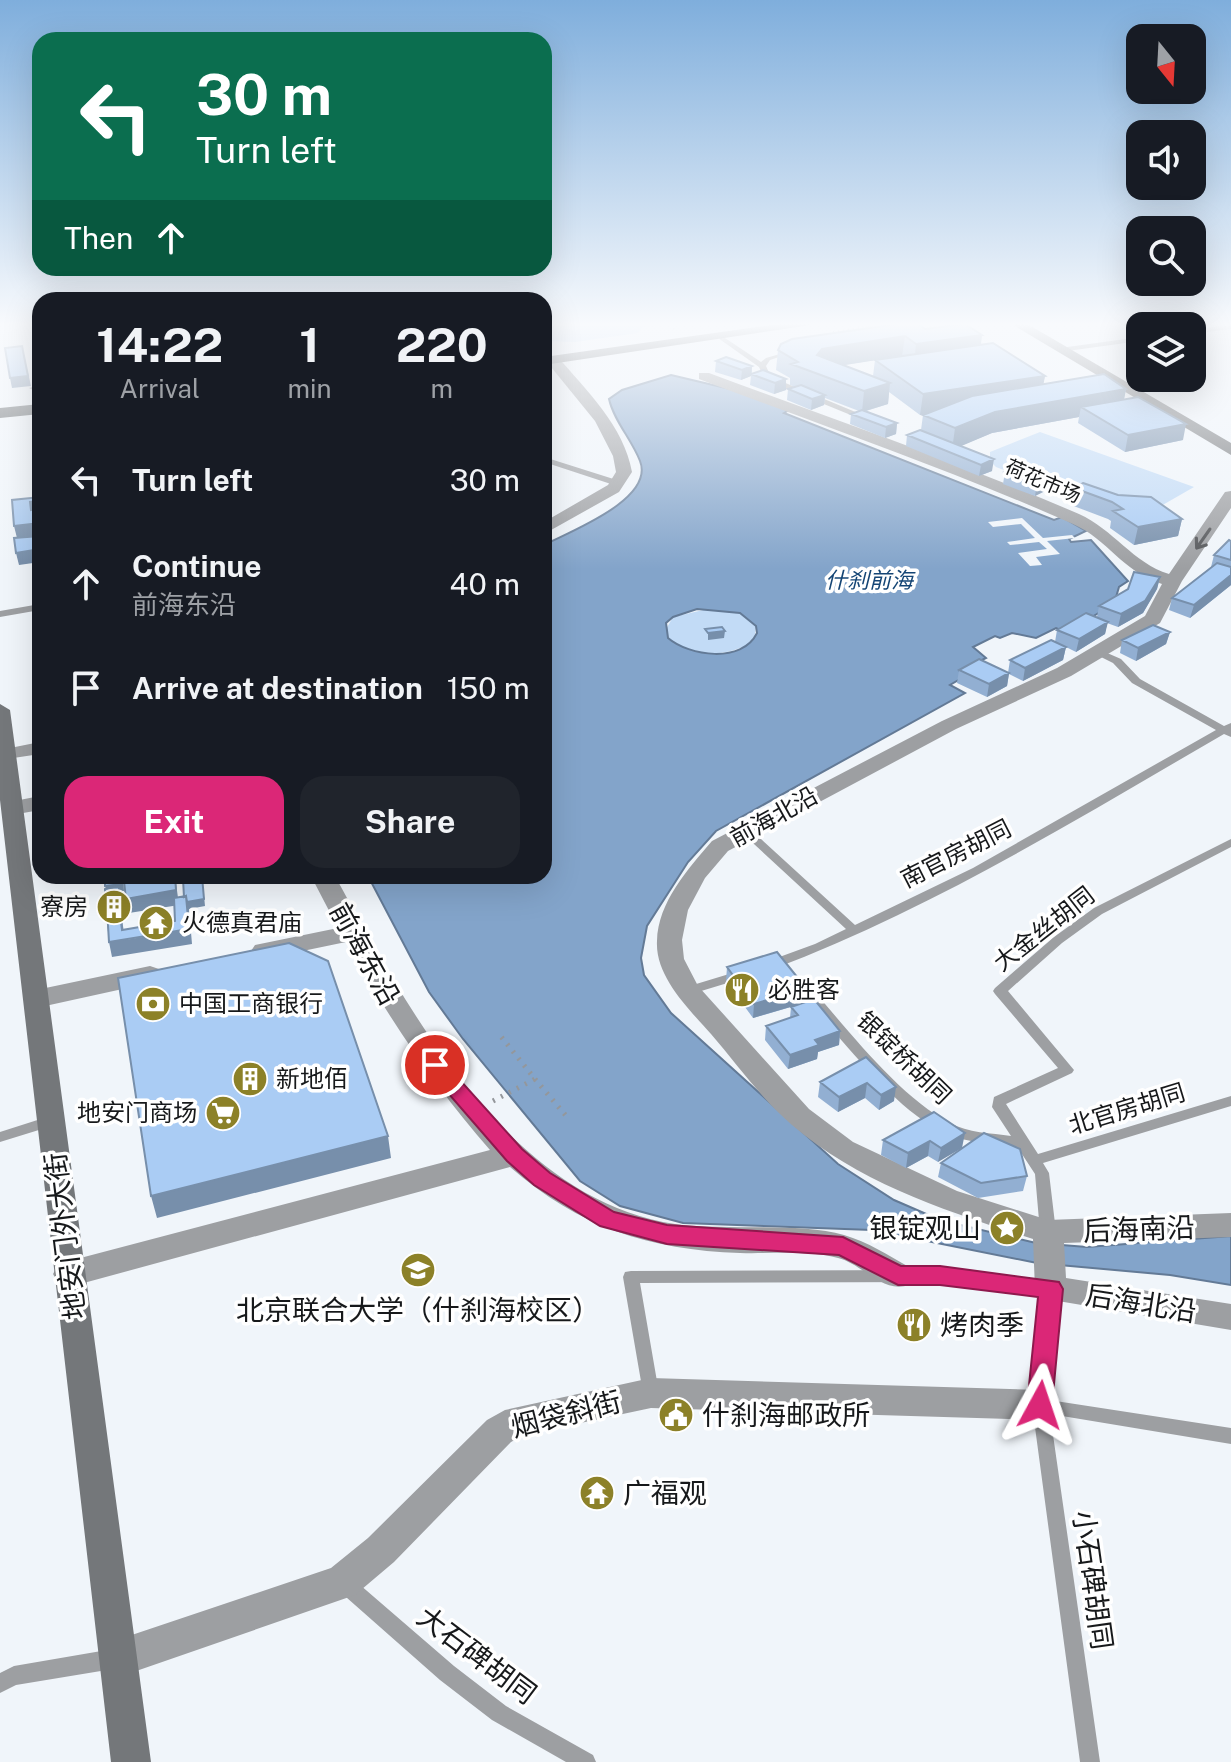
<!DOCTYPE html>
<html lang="en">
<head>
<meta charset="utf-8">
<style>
  body { margin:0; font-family:"Public Sans","Noto Sans SC",sans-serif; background:#20242c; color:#f1f3f6; height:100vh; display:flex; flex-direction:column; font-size:30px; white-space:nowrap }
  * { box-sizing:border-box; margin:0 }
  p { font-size:26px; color:#9ea1a6 }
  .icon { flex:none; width:44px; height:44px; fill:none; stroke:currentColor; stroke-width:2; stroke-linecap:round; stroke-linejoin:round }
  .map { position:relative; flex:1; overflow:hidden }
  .panel { position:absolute; left:32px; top:292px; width:520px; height:592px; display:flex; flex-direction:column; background:#171b24; border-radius:24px; box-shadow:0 8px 32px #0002 }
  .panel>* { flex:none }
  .banner { position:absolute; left:32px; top:32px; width:520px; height:244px; border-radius:24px; box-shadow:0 8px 32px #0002; background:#0b6e4f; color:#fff; overflow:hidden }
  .needle { width:52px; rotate:162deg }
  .controls { position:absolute; left:1126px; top:24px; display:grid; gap:16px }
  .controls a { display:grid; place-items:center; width:80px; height:80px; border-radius:16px; background:#171b24; box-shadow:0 8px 32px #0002; font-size:40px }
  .pin { position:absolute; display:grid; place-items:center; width:68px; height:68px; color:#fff; margin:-34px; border:4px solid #fff; border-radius:50%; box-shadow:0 2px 8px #0007 }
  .me { position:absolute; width:88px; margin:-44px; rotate:5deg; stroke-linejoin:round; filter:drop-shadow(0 0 6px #0008) }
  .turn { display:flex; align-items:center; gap:28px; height:168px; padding:0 32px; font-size:36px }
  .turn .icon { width:104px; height:104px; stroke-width:2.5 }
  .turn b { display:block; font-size:56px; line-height:68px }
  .then { display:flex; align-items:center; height:76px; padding:0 32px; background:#0003; gap:16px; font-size:30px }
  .eta { display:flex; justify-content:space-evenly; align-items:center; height:136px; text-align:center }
  .eta b { font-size:48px; font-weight:700; line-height:56px }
  .action { display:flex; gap:16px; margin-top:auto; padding:16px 32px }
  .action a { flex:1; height:92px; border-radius:24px; background:#db2777; color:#fff; font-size:32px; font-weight:700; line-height:92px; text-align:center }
  .action a+a { background:#20242c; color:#f1f3f6 }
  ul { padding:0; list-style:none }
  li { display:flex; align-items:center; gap:24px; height:104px; padding:0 32px }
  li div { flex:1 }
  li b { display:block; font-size:30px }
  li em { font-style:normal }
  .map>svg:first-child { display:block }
  .green { fill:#c2dbf6 }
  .water { fill:#83a4ca; stroke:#637a96; stroke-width:2; fill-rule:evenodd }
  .pier { fill:#f0f5fa }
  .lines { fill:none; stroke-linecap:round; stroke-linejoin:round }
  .path-far1 { stroke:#94979b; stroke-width:2; stroke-dasharray:1 4; stroke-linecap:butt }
  .path { stroke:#94979b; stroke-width:5; stroke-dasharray:2 7; stroke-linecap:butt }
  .lane { fill:#9d9fa2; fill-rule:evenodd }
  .street { fill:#9d9fa2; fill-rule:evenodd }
  .secondary { fill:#74777a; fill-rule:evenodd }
  .primary { fill:#575b5e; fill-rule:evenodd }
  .wall { fill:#92afd2; fill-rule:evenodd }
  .shaded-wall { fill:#778fab }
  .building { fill:#aaccf4; stroke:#778fab; stroke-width:2 }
  .oneway { stroke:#535558 }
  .route { fill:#db2777; stroke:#8e194d; stroke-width:2 }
  .labels { text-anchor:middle; stroke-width:7; stroke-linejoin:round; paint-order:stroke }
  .far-street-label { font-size:20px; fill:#17191b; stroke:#fff }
  .far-water-label { font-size:22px; font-style:italic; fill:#144575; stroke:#fff }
  .street-label { font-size:24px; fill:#17191b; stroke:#fff }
  .poi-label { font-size:24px; fill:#17191b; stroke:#fff; text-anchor:start }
  .near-street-label { font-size:28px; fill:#17191b; stroke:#fff }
  .near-poi-label { font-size:28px; fill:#17191b; stroke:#fff; text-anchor:start }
</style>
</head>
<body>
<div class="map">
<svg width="1231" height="1762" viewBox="0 0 1231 1762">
  <rect width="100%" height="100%" fill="#f0f5fa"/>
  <path class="green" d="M544 322H679L643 327 638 333 575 342 544 341Z
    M1040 432 1194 487 1147 514 1114 513 996 467 990 461V452Z
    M712 608 740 613 756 626 754 641C731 657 678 662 665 631L673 617Z"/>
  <path class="water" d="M671 375 730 389 789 410 784 413 1054 520 1062 517 1086 531 1069 539 1071 542 1091 540 1128 581 1119 587 1114 604 1066 632 1056 628 1036 638 1012 633 1000 638 995 636 973 647 986 658 960 671 967 675 950 685 965 693 716 831 688 862 647 926 641 958 644 975 671 1013 838 1164 894 1200 940 1220 1036 1243 1087 1247 1231 1236V1285L1170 1275 1037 1263 872 1230 683 1223 620 1206 580 1181 463 1039 429 992 368 876H544V545C571 531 655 499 640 461 632 440 614 421 609 399L622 390ZM697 609 740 613 756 626 757 633C742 664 689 656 668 638L666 623 673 617Z"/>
  <path class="pier" d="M1022 518 1043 538 1072 535 1075 538 1047 541 1060 554 1036 557 1042 565 1030 566 1018 553 1047 549 1039 542 1010 545 1007 542 1035 538 1021 524 993 527 988 522Z"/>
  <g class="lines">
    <path class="path-far1" d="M674 329 669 325 677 322
      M833 332 902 322"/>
    <path class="path" d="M535 1079 567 1117
      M493 1101 535 1079 499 1034"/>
    <path class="lane" d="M959 322H976L932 331 929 329Z
      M1231 325V329L1192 334V330Z
      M718 336H722L761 362 766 358 794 350V352L770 360 766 366 771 377 870 418 863 420 765 380 759 367 718 338Z
      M1140 337V341L1060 352 1057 350 1060 348Z
      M40 385V389L33 390 29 388Z
      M544 457 623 482 624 484 617 486 544 462Z
      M40 604V610L0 617V611Z
      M1098 649 1121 659 1140 679 1224 726 1231 723V737L1224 734C1077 819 932 909 773 969H763L762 966 763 963 815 944 846 929 741 832 739 830 741 828H749L855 925 973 868 1216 730 1132 683 1113 663 1095 654V650Z
      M1231 839V847L1102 914 1062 943 1008 991 1074 1070 1072 1073 1006 1104 1038 1154 1231 1096V1106L1043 1163 1049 1173 1056 1232 1053 1236 1048 1238 1043 1236 1040 1232 1035 1174 1018 1148C993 1144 964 1143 941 1131 898 1109 861 1062 829 1026 816 1010 801 995 790 979L791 976H801C841 1021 897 1096 950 1123 968 1133 991 1133 1011 1136L992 1107 994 1097 1058 1068 995 994 993 991 995 988 1054 937 1094 908Z
      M739 971 744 972 745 975 744 978 688 995 683 994 681 991 683 988Z
      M50 1116 55 1117 57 1121 55 1125 0 1142V1132Z
      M940 1270 1057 1284 1059 1289 1049 1400 1231 1428V1444L1050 1414 1100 1762H1080L1032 1405 1043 1294 940 1282 640 1283 659 1393 657 1398 651 1400 645 1398 643 1393 623 1277 625 1272 631 1271Z
      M345 1575 352 1578 454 1666 506 1706 593 1755 596 1762H566L492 1720 440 1680 338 1590 336 1584 338 1578Z
      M113 1649 120 1652 123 1659 120 1666 113 1669 16 1685 0 1693V1673L14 1666Z"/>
    <path class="street" d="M547 356H557C586 390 624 426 632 472L619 492 544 534V522L608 485 616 472 613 456 595 421 547 362Z
      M699 373H709C833 419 958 462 1079 514 1113 529 1133 563 1169 574L1225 492 1231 491V508L1182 581 1160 623 1071 676 956 729 728 851 705 878 688 910 682 940 684 959 698 986 809 1109 853 1142 957 1191 1048 1220 1231 1213V1237L1064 1243 1066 1278 1231 1304V1330L1040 1298 1035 1289 1033 1239C949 1212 860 1184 792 1125 762 1100 737 1064 711 1034 689 1009 655 977 657 941 658 902 688 869 712 841L942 721 1057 668 1145 616 1162 584C1120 570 1109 540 1073 524 951 470 824 426 699 379Z
      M40 742V754L0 760V750Z
      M40 796V810L12 815 1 808 4 803Z
      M311 876H335C407 1008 509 1200 675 1224 726 1231 798 1222 844 1235 868 1242 888 1255 909 1267L914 1276 909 1285C882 1294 863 1264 838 1258 808 1250 770 1254 740 1253 649 1250 579 1227 510 1167L69 1287 58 1283 53 1274 58 1265 69 1261 490 1150C434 1086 388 1017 346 942L264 959 255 957 251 951 255 945 338 928Z
      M150 966 159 969 163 975 159 981 36 1008 27 1005 23 999 27 993 36 990Z
      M651 1378 1040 1390 1052 1395 1057 1405 1052 1415 1040 1420 651 1408 524 1435 511 1442 394 1562 355 1595 116 1678 102 1673 97 1659 102 1645 331 1568 368 1538 487 1420 505 1410Z"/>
    <path class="secondary" d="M1008 322H1024L1231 443V455Z
      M0 704 10 710 151 1762H111L0 800Z"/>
    <path class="primary" d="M793 322H831L544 365V357Z
      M40 404V414L0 418V408Z"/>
  </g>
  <path class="wall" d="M925 329 982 335 981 345 1045 376 1043 384 1126 389 1124 399 1183 440 1125 452 1078 423 1079 417 992 433 960 446 992 471 979 476 906 446 907 435 921 430 923 415H924H920L889 392 888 404 866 411 897 423 896 434 885 438 850 424 851 414 859 411 825 398 824 405 811 410 787 400 788 389 795 387 790 385V378L776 370 778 350ZM875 360 873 376 843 365Z
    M716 361 752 366V374L786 379V390L774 394 750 385 751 376 741 380 715 372Z
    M1005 472 1047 480 1045 491 1035 496 1003 484Z
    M1074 488 1182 519 1178 536 1134 545 1110 528 1111 521 1108 519 1071 505Z
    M1231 541V585L1190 618 1169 610 1172 598 1211 567 1214 555Z
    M1160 577 1157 589 1143 613 1118 627 1107 623 1105 634 1076 652 1066 647 1063 660 1023 681 1009 674 1007 686 987 697 957 683 959 670 1008 673 1010 660 1055 642 1057 630 1097 617 1099 606Z
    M1170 632 1166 644 1136 661 1120 653 1122 640Z
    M727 967 804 1003 840 1031 839 1045 818 1052 817 1059 788 1069 765 1040 766 1026 790 1018 791 1007 801 1004 753 1018 726 981Z
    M866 1057 894 1101 879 1110 865 1098 838 1112 818 1097 820 1082Z
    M965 1133 938 1162 928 1156 906 1168 881 1155 883 1140Z
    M941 1163 1027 1176 1023 1191 978 1198 938 1177Z"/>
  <path class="shaded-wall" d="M982 335 979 355 914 364 916 344Z
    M905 336 902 356 820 369 817 355 822 349Z
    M22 346 31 386 12 388 10 378Z
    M752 366 751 376 741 380 742 370Z
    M1045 376 1041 397 920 415 923 394Z
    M786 379V390L774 394 775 383Z
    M890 383 888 404 862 412 864 391Z
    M1126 389 1122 410 1081 407 1079 417 992 433 952 450 955 428 995 412Z
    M825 395 824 405 811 410 812 399Z
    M897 423 896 434 885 438 886 427Z
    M1186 424 1183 440 1125 452 1128 435Z
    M994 459 992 471 979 476 981 465Z
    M1047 480 1045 491 1035 496 1037 484Z
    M40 501V513L31 510 30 502Z
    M1182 519 1178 536 1134 545 1138 527Z
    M40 523V535L17 538 14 526Z
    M40 549V562L19 565 16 553Z
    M1231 575V585L1190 618 1194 605Z
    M1160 577 1157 589 1143 613 1118 627 1121 614Z
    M1108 622 1105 634 1076 652 1079 639Z
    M725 631 724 638 708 640V633Z
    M1170 632 1166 644 1136 661 1138 648Z
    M1066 647 1063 660 1023 681 1025 668Z
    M1009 673 1007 686 987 697 989 684Z
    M122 876H123L124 891H120L121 912 125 940 189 929 183 876H202L205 906 189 909 192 944 112 957 109 942 106 912 107 893 105 886Z
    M175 876 179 905 129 913 126 899Z
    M806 988 804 1003 753 1018 754 1004Z
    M840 1031 839 1045 818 1052 817 1059 788 1069 790 1055 815 1040Z
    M867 1083 865 1098 838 1112 839 1097Z
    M896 1087 894 1101 879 1110 881 1095Z
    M965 1133 962 1148 938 1162 941 1148Z
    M388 1136 391 1158 157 1218 151 1196Z
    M930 1141 928 1156 906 1168 908 1153Z"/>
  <path class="building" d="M912 322H915L925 329 965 324 982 335 916 344 905 336 822 349 817 355 890 383 864 391 791 364 798 362 778 350 781 344 792 339Z
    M993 343 1045 376 923 394 875 360Z
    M22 346 28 376 10 378 5 348Z
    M726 357 752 366 742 370 716 361Z
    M763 370 786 379 775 383 751 374Z
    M1104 374 1126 389 995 412 955 428 923 415 972 396Z
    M801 385 825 395 812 399 788 389Z
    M1138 397 1186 424 1128 435 1081 407Z
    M862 410 897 423 886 427 851 414Z
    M920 430 994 459 981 465 907 435Z
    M1015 468 1047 480 1037 484 1005 472Z
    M1083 483 1118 495 1151 497 1182 519 1138 527 1113 511 1123 509 1112 502 1074 488Z
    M40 497V501L30 502 31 510 40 508V523L14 526 12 500Z
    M40 536V549L16 553 14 538Z
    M1229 540 1231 541V560L1214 555Z
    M1217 563 1231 567V575L1194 605 1172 598Z
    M1134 572 1160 577 1145 601 1121 614 1099 606 1128 589Z
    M1086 613 1108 622 1079 639 1057 630Z
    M1153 625 1170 632 1138 648 1122 640Z
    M722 627 725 631 708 633 705 629Z
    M1051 640 1066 647 1025 668 1010 660Z
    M979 659 1009 673 989 684 959 670Z
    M105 876H122V884L105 886Z
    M153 876H175L176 890 126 899 124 881Z
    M202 876 204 899 187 902 186 896 184 897 183 879Z
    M119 887V906L107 908V912H106L105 889Z
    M186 896 189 929 109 942 107 908 119 906 122 930 175 921 174 898Z
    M289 943 328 961 388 1136 151 1196 118 978Z
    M777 952 806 988 754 1004 727 967Z
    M814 999 840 1031 815 1040 819 1045 790 1055 766 1026 798 1015 791 1007Z
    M866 1057 896 1087 881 1095 867 1083 839 1097 820 1082Z
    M934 1112 965 1133 941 1148 930 1141 908 1153 883 1140Z
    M984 1133 1020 1149 1027 1176 981 1183 941 1163Z"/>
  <defs><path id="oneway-shaft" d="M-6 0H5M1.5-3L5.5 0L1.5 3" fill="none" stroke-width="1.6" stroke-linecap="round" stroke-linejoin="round" transform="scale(2)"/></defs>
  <use class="oneway" href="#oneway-shaft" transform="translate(1203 539) rotate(125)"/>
  <linearGradient id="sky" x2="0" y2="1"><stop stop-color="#7faedc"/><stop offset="0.57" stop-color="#f8fafd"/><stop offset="1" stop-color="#f8fafd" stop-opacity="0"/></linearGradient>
  <rect width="1231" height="569" fill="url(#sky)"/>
  <path class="route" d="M435 1057 442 1060 522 1149 550 1173 614 1212 667 1225 843 1237 901 1266H940L1059 1282 1063 1289 1052 1405 1049 1413 1040 1416 1030 1413 1027 1405 1038 1297 940 1285H898L839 1255 667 1244 600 1226 534 1185 507 1161 428 1070 425 1065Z"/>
  <defs>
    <symbol id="building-disc" viewBox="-11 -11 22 22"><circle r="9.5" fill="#8c8128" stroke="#fff"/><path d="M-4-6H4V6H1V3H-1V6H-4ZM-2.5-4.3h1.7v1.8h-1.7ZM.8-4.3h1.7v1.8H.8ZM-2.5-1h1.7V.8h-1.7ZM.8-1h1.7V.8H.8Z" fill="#fff"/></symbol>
    <symbol id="temple-disc" viewBox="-11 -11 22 22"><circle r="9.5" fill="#8c8128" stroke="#fff"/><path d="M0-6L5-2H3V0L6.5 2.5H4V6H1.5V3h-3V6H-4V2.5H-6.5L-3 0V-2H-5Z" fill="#fff"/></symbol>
    <symbol id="restaurant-disc" viewBox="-11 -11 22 22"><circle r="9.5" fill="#8c8128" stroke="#fff"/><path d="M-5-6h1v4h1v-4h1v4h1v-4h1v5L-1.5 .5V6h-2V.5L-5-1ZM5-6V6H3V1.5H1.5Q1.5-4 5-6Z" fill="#fff"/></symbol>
    <symbol id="bank-disc" viewBox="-11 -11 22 22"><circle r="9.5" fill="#8c8128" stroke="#fff"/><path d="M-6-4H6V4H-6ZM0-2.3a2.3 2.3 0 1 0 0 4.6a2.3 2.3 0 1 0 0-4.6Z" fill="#fff"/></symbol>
    <symbol id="supermarket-disc" viewBox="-11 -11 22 22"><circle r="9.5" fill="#8c8128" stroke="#fff"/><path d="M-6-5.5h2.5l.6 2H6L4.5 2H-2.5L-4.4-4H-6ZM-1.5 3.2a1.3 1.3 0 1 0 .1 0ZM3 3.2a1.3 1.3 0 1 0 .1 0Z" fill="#fff"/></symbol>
    <symbol id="sight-disc" viewBox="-11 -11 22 22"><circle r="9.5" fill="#8c8128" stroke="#fff"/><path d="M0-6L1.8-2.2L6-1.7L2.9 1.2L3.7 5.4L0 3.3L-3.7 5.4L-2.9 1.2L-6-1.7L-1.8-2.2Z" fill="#fff"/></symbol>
    <symbol id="school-disc" viewBox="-11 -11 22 22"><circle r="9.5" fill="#8c8128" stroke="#fff"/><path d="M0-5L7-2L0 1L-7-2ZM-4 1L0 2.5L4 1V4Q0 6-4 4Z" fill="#fff"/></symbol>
    <symbol id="civic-disc" viewBox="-11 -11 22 22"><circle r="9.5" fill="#8c8128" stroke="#fff"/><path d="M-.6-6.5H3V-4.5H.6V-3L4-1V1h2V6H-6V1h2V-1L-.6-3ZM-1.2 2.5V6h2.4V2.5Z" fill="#fff"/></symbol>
  </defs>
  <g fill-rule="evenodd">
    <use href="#building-disc" x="94" y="887" width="40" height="40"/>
    <use href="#temple-disc" x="136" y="903" width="40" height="40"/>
    <use href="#restaurant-disc" x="722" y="970" width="40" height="40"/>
    <use href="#bank-disc" x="133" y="984" width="40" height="40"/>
    <use href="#building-disc" x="230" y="1059" width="40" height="40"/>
    <use href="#supermarket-disc" x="203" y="1093" width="40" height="40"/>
    <use href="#sight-disc" x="987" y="1208" width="40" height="40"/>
    <use href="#school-disc" x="398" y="1250" width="40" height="40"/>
    <use href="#restaurant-disc" x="894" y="1305" width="40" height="40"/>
    <use href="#civic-disc" x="656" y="1395" width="40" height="40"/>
    <use href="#temple-disc" x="577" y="1473" width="40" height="40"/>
  </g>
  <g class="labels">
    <g class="far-street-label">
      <text transform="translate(1043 481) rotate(23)" y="7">荷花市场</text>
    </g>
    <g class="far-water-label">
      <text x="869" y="588">什刹前海</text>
    </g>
    <g class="street-label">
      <text transform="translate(774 817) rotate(-29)" y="8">前海北沿</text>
      <text transform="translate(956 854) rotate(-27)" y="8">南官房胡同</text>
      <text transform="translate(1044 929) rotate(-38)" y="8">大金丝胡同</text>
      <text transform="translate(904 1058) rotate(44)" y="8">银锭桥胡同</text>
      <text transform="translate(1127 1109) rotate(-17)" y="8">北官房胡同</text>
    </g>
    <g class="poi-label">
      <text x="88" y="915" text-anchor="end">寮房</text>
      <text x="182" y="931">火德真君庙</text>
      <text x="768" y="998">必胜客</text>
      <text x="179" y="1012">中国工商银行</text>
      <text x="276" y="1087">新地佰</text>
      <text x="197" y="1121" text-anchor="end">地安门商场</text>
    </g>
    <g class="near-street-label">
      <text transform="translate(365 954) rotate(61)" y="10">前海东沿</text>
      <text transform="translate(1139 1229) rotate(-2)" y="10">后海南沿</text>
      <text transform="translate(65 1236) rotate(-97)" y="10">地安门外大街</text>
      <text transform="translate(1141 1303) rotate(9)" y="10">后海北沿</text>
      <text transform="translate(566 1414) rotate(-14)" y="10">烟袋斜街</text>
      <text transform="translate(1093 1580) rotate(82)" y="10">小石碑胡同</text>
      <text transform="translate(477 1655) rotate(37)" y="10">大石碑胡同</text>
    </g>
    <g class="near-poi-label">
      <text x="981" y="1238" text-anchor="end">银锭观山</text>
      <text x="418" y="1320" text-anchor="middle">北京联合大学（什刹海校区）</text>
      <text x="940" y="1335">烤肉季</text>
      <text x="702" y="1425">什刹海邮政所</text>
      <text x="623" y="1503">广福观</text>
    </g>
  </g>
</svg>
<div class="controls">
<a><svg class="needle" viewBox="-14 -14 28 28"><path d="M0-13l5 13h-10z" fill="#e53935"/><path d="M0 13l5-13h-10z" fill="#9ea1a6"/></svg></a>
<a><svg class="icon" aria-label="sound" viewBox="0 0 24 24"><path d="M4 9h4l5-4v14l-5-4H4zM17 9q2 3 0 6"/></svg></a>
<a><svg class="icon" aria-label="search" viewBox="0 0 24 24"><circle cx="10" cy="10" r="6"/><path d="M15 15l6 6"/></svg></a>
<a><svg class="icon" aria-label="layers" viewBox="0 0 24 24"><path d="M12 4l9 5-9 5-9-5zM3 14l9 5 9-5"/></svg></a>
</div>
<div class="pin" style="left:435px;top:1065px;background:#d93025"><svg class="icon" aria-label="arrive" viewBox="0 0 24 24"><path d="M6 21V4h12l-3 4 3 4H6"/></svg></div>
<svg class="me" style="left:1040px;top:1405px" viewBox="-20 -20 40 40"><path d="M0-17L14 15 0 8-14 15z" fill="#db2777" stroke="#fff" stroke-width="4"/></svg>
<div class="banner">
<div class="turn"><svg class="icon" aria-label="left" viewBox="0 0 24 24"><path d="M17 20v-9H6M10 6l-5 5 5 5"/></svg><div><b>30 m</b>Turn left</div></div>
<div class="then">Then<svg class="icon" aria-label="ahead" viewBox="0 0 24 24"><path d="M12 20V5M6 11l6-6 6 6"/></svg></div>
</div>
<section class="panel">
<div class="eta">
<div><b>14:22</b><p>Arrival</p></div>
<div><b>1</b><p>min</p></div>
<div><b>220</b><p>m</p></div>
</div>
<ul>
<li><svg class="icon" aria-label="left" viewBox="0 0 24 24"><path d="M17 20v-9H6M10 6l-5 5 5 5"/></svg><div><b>Turn left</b></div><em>30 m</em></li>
<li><svg class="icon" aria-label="ahead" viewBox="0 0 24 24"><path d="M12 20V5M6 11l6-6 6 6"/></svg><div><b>Continue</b><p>前海东沿</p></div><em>40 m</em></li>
<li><svg class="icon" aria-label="arrive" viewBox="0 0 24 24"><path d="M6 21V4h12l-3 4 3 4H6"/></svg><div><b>Arrive at destination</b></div><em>150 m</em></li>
</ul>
<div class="action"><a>Exit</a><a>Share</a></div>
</section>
</div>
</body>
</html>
